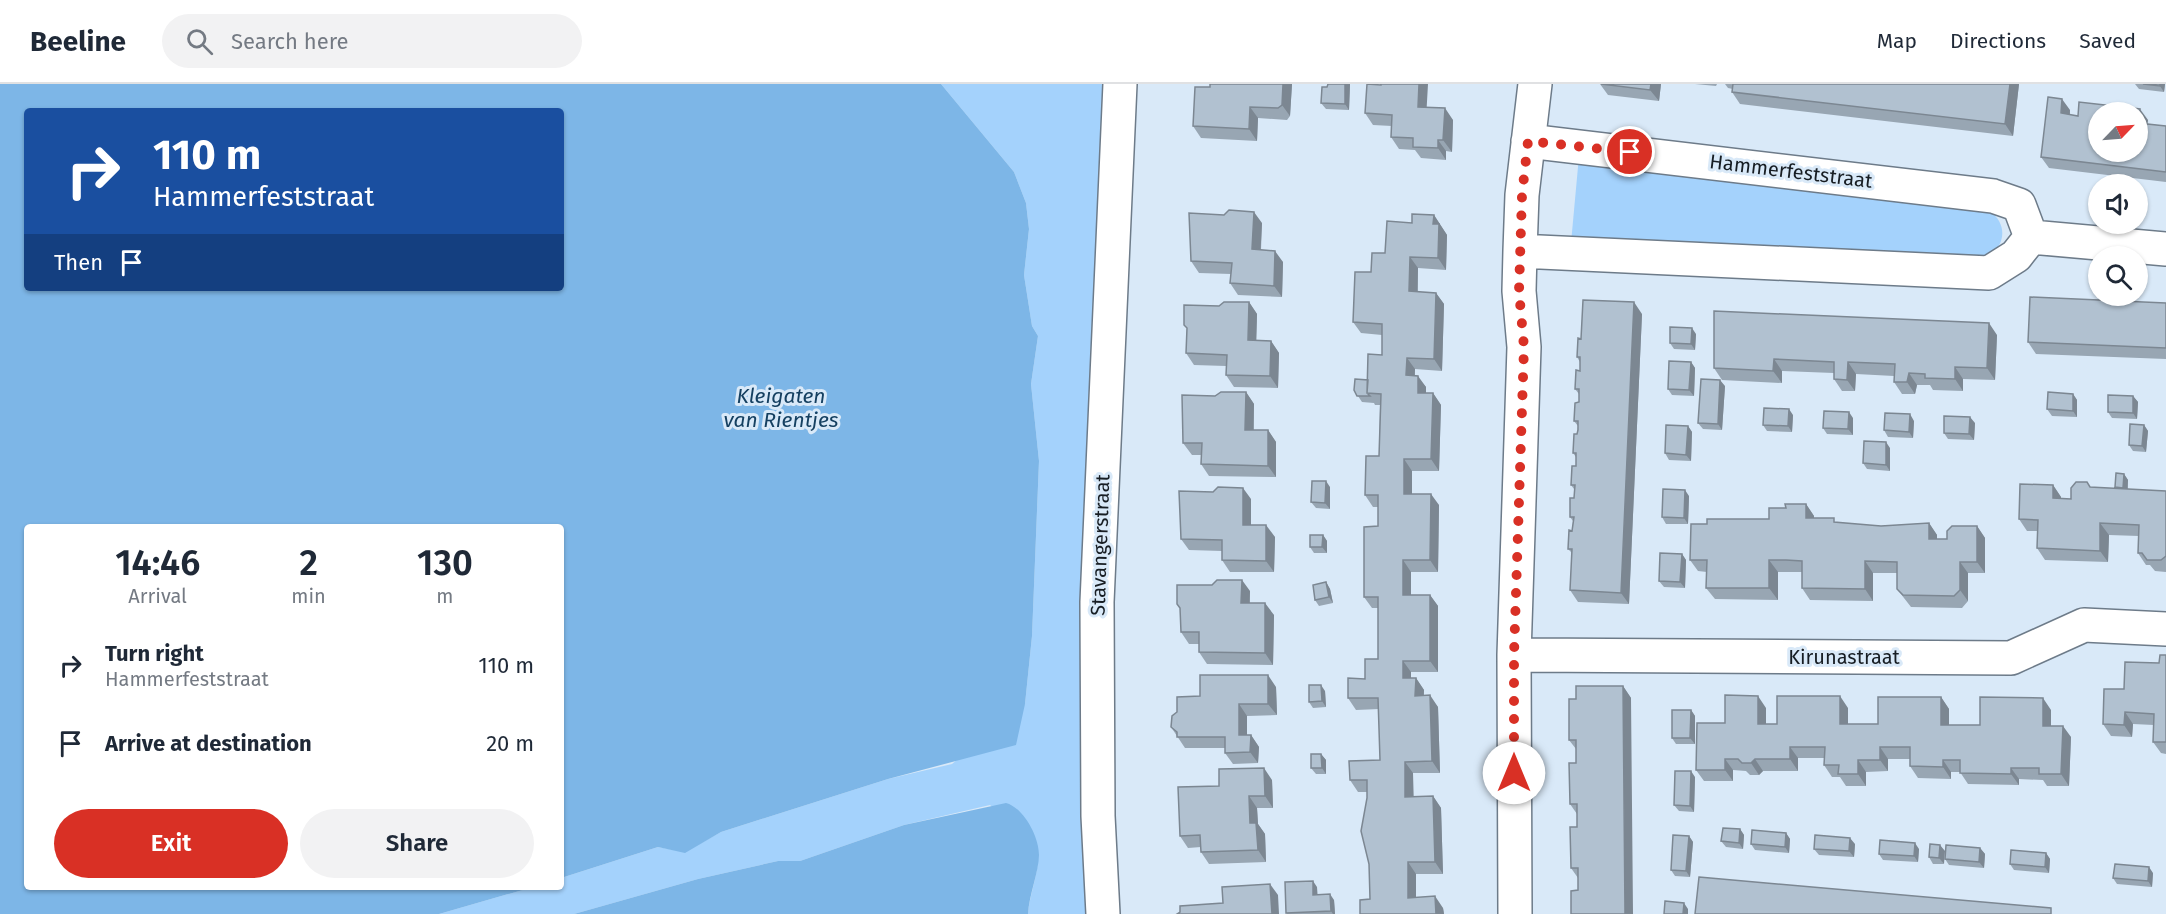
<!DOCTYPE html>
<html lang="en">
<head>
<meta charset="utf-8">
<style>
  body { margin:0; font-family:"Fira Sans",sans-serif; background:#f2f2f3; color:#1f2937; height:100vh; display:flex; flex-direction:column; font-size:22px; white-space:nowrap }
  * { box-sizing:border-box; margin:0 }
  p { font-size:20px; color:#747a83 }
  .icon { flex:none; width:33px; height:33px; fill:none; stroke:currentColor; stroke-width:2; stroke-linecap:round; stroke-linejoin:round }
  .map { position:relative; flex:1; overflow:hidden }
  .side { position:absolute; left:24px; top:440px; width:540px; height:366px; display:flex; flex-direction:column; background:#fff; border-radius:6px; box-shadow:0 2px 4px #0004 }
  .side>* { flex:none }
  .top-card { position:absolute; left:24px; top:24px; width:540px; height:183px; border-radius:6px; box-shadow:0 2px 4px #0004; background:#1a4fa0; color:#fff; overflow:hidden }
  .needle { width:39px; rotate:65deg }
  .buttons { position:absolute; left:2088px; top:18px; display:grid; gap:12px }
  .buttons a { display:grid; place-items:center; width:60px; height:60px; border-radius:50%; background:#fff; box-shadow:0 2px 4px #0004; font-size:30px }
  .pin { position:absolute; display:grid; place-items:center; width:51px; height:51px; color:#fff; margin:-26px; border:3px solid #fff; border-radius:50%; box-shadow:0 2px 6px #0007 }
  .me { position:absolute; width:66px; margin:-33px; rotate:0deg; stroke-linejoin:round; filter:drop-shadow(0 0 4px #0008) }
  .turn { display:flex; align-items:center; gap:21px; height:126px; padding:0 30px; font-size:27px }
  .turn .icon { width:78px; height:78px; stroke-width:2.5 }
  .turn b { display:block; font-size:42px; line-height:51px }
  .then { display:flex; align-items:center; height:57px; padding:0 30px; background:#0003; gap:12px; font-size:22px }
  .eta { display:flex; justify-content:space-evenly; align-items:center; height:102px; text-align:center }
  .eta b { font-size:36px; font-weight:600; line-height:42px }
  .primary-button { display:flex; gap:12px; margin-top:auto; padding:12px 30px }
  .primary-button a { flex:1; height:69px; border-radius:36px; background:#d93025; color:#fff; font-size:24px; font-weight:600; line-height:69px; text-align:center }
  .primary-button a+a { background:#f2f2f3; color:#1f2937 }
  ul { padding:0; list-style:none }
  li { display:flex; align-items:center; gap:18px; height:78px; padding:0 30px }
  li div { flex:1 }
  li b { display:block; font-size:22px }
  li em { font-style:normal }
  header { display:flex; align-items:center; gap:36px; box-sizing:border-box; height:84px; padding:0 30px; background:#fff; border-bottom:2px solid #e0e1e3 }
  header strong { font-size:28px }
  nav { display:flex; gap:33px; margin-inline-start:auto; font-size:21px }
  .search { width:420px; height:54px; background:#f2f2f3; display:flex; align-items:center; gap:15px; box-sizing:border-box; padding:0 21px; border-radius:33px; color:#747a83; font-size:22px }
  .map>svg:first-child { display:block }
  .green { fill:#a4d2fc }
  .water { fill:#7db6e7; fill-rule:evenodd }
  .lines { fill:none; stroke-linecap:round; stroke-linejoin:round }
  .street-casing { stroke:#6d7b89; stroke-width:36 }
  .street { stroke:#fff; stroke-width:33 }
  .wall { fill:#98a6b3 }
  .shaded-wall { fill:#7c8792 }
  .building { fill:#b1c1d0; stroke:#7c8792; stroke-width:1.5; fill-rule:evenodd }
  .route { stroke:#d93025; stroke-width:10; stroke-dasharray:0 18 }
  .labels { text-anchor:middle; stroke-width:6; stroke-linejoin:round; paint-order:stroke }
  .street-label { font-size:20px; fill:#171d23; stroke:#d9e9f8 }
  .water-label { font-size:21px; font-style:italic; fill:#154061; stroke:#d9e9f8 }
</style>
</head>
<body>
<header>
<strong>Beeline</strong>
<div class="search"><svg class="icon" aria-label="search" viewBox="0 0 24 24"><circle cx="10" cy="10" r="6"/><path d="M15 15l6 6"/></svg>Search here</div>
<nav><a>Map</a><a>Directions</a><a>Saved</a></nav>
</header>
<div class="map">
<svg width="2166" height="830" viewBox="0 0 2166 830">
  <rect width="100%" height="100%" fill="#d9e9f8"/>
  <path class="green" d="M941 0H1107L1092 830H1028C1029 810 1044 776 1036 759L990 721 904 741 800 777H778L698 795 574 830H439L533 803 561 802V794L658 763 685 768 721 748 888 695 952 680 1025 620 1032 552 1039 377 1031 300 1038 252 1032 242 1024 191 1029 145 1026 119 1014 88Z
    M1579 72 1990 127C2008 141 2005 160 1989 174L1571 159Z"/>
  <path class="water" d="M0 0H941L1014 88 1026 119 1029 145 1024 191 1032 242 1038 252 1031 300 1039 377 1032 552 1025 620 1016 661 888 695 721 748 685 769 658 763 561 794V442H27V802L533 803 439 830H0ZM27 27H561V204H27Z
    M1006 719C1024 724 1039 753 1039 771 1039 787 1029 811 1028 830H574L698 795 778 777H800L904 741Z"/>
  <g class="lines">
    <defs>
      <path id="street" d="M1528 57 1993 112 2019 121 2031 153
        M2031 153 2166 165
        M1520 167 1989 189 2016 172 2031 153
        M1514 571 2011 574 2084 541 2166 545
        M1103 830 1098 732 1097 518 1120 0
        M1515 830 1514 571 1524 263 1519 207 1520 167 1522 111 1535 0"/>
    </defs>
    <use href="#street" class="street-casing"/>
    <use href="#street" class="street"/>
  </g>
  <path class="wall" d="M1292 0 1290 32 1287 36 1258 34 1257 57 1201 54 1193 42 1210 3Z
    M1350 0 1349 26 1326 25 1321 19Z
    M1600 0H1661L1659 17 1608 11Z
    M1695 0H1717L1716 2Z
    M1725 0H2019L2013 52 1740 20 1732 8 1733 5 1728 4Z
    M2135 0H2165L2164 8 2139 5Z
    M1381 1 1453 36 1452 68 1446 67V76L1421 74 1415 66 1399 65 1391 53 1392 42 1373 41 1365 29Z
    M2070 26V31L2148 36 2147 40 2166 42V98L2049 84 2041 73Z
    M1434 131 1447 151 1446 186 1418 184V208L1436 209 1444 220 1442 287 1415 285V291L1426 303V309H1433L1441 321 1439 387H1412V410L1439 421 1438 488H1411V511H1430L1438 522V588H1411V594H1416L1424 606V611L1438 623 1440 689H1413V713L1433 712 1441 724 1443 790H1416V813L1443 824 1444 830H1360L1370 815 1367 708H1358L1350 696 1380 676 1379 625 1356 626 1348 614 1365 595 1378 575V524H1372L1364 513 1378 442V423H1373L1365 411 1379 372 1380 321H1375L1374 319 1362 318 1354 306 1368 296 1382 271V251L1361 249 1353 238 1371 188 1385 169 1412 139Z
    M1262 139 1261 166 1283 178 1282 213 1238 211 1230 199 1231 190 1199 189 1191 177Z
    M1249 218 1257 230 1256 257H1271L1279 269 1278 304 1234 303 1226 291V282L1194 281 1186 269 1219 222Z
    M2166 219V275L2036 270 2028 258Z
    M1714 227 1997 251 1995 296 1963 295V307L1933 306 1930 301H1917L1915 310H1902L1894 298V292L1856 290 1855 307H1842L1834 295V289L1782 287V299L1722 296 1714 284Z
    M1642 230 1629 520 1578 518 1570 506 1572 469 1568 465 1572 447 1573 437 1570 433 1574 414V405L1571 401 1576 382V373L1573 369 1577 350 1578 342 1574 337 1579 318V310L1575 305 1580 287V278L1577 273 1581 255Z
    M1696 250 1695 266 1674 265 1670 259Z
    M1691 278 1695 284 1694 312 1672 311 1668 305Z
    M1725 302 1722 346 1703 345 1698 339Z
    M1246 308 1254 320V346H1268L1276 358V393L1209 392 1201 380 1202 371H1192L1183 359 1215 312Z
    M2073 310 2077 316V333L2052 332 2047 325Z
    M2133 312 2138 318 2137 335 2112 334 2108 328Z
    M1793 331 1792 348 1767 347 1763 341Z
    M1853 334V351L1827 350 1823 344Z
    M1914 337 1913 354 1888 353 1884 346Z
    M1975 339 1974 356 1948 355 1944 349Z
    M2144 341 2148 347 2146 368 2133 367 2129 361Z
    M1688 342 1692 348 1691 377 1669 376 1665 369Z
    M1890 364V387L1867 385 1863 379Z
    M2124 390 2128 396V405L2166 407V488L2155 487 2150 481H2146L2138 469 2139 452 2109 451 2108 478 2045 476 2037 464 2038 447H2027L2019 435 2053 401 2061 413V415H2071L2090 403 2116 405 2115 403Z
    M1330 403V425L1316 424 1311 418Z
    M1689 412 1688 440H1666L1662 433Z
    M1251 415V441L1275 453 1274 488H1230L1222 476V467L1189 466 1181 455Z
    M1806 420 1814 432V434L1837 439 1881 442 1929 439 1937 451V455H1947L1977 442 1985 454V489H1968V517L1962 524 1911 523 1897 505V489H1873V517L1810 516 1802 504V488H1778V516L1715 515 1706 504 1707 488 1698 487 1690 476 1707 440 1769 435 1786 424Z
    M1323 451 1327 457V469H1314L1310 463Z
    M1682 470 1686 476 1685 504 1664 503 1659 497Z
    M1326 498 1330 505 1333 519 1319 522 1315 516Z
    M1250 507V519L1274 531 1273 581 1207 580 1199 568V560H1189L1181 548Z
    M2166 571V670L2161 669 2153 658 2154 641 2133 640 2132 653 2111 652 2103 640 2124 605 2159 579Z
    M1623 602 1631 614 1578 806V794L1571 784 1577 743V730L1570 720 1576 679V665L1569 656 1576 615Z
    M1276 603 1277 631 1247 632V651H1251L1259 663 1258 679 1233 680 1225 669V664H1185L1171 643 1177 628 1200 612Z
    M1325 607 1326 623 1313 624 1309 618Z
    M1941 613 1949 625V641H1980L2051 626V642L2071 653 2069 702H2047L2043 696 2019 695V701L1968 700 1960 688H1951V695L1918 694 1910 682V675H1888V687L1866 688V702H1846L1840 693H1832L1824 681V674H1798V687H1763L1759 691H1750L1746 687 1733 686V697H1704L1696 686 1725 639 1766 624V640H1777L1848 624V640H1878Z
    M1691 626 1695 632V660H1676L1672 654Z
    M1321 670 1326 676V690H1316L1311 684Z
    M1695 693 1694 728 1679 727 1674 721Z
    M1272 696 1273 724H1257L1258 740 1265 750 1266 778 1209 780 1201 768V763L1188 764 1180 752 1219 702Z
    M1740 745 1744 751 1743 765 1726 763 1721 757Z
    M1786 749 1790 755 1789 769 1755 766 1751 760Z
    M1689 752 1693 758 1690 793 1675 792 1671 786Z
    M1855 760 1854 773 1819 771 1814 765Z
    M1930 760 1944 780H1933L1929 773Z
    M1980 764 1985 770 1984 784 1949 781 1945 775Z
    M1919 765 1918 778 1883 776 1879 770Z
    M2046 769 2050 775 2049 789 2014 786 2010 780Z
    M2153 789 2152 803 2117 800 2113 794Z
    M1317 803V811L1334 816 1335 830H1287L1286 829Z"/>
  <path class="shaded-wall" d="M1283 0H1292L1290 32 1282 21Z
    M1345 0H1350L1349 26 1345 20Z
    M1419 0H1428L1426 35 1418 23Z
    M1651 0H1661L1659 17 1650 6Z
    M2010 0H2019L2013 52 2005 40Z
    M2160 0H2165L2164 8 2160 2Z
    M2062 15 2070 26 2069 41 2061 29Z
    M1250 23 1258 34 1257 57 1249 45Z
    M1445 24 1453 36 1452 68 1443 56Z
    M2140 25 2148 36 2146 50 2138 39Z
    M1438 56 1446 67V76L1438 64Z
    M1254 128 1262 139 1260 177 1252 165Z
    M1434 131 1447 151 1446 186 1438 174 1433 140Z
    M1275 167 1283 178 1282 213 1274 202Z
    M1410 173 1418 184 1417 219 1409 207Z
    M1436 209 1444 220 1442 287 1434 275Z
    M1249 218 1257 230 1256 268 1248 256Z
    M1634 218 1642 230 1629 520 1621 509Z
    M1989 239 1997 251 1995 296 1987 284Z
    M1692 244 1696 250 1695 266 1691 260Z
    M1271 257 1279 269 1278 304 1270 292Z
    M1407 274 1415 285 1414 303 1406 291Z
    M1774 275 1782 287V299L1773 287Z
    M1691 278 1695 284 1694 312 1689 306Z
    M1848 278 1856 290 1855 307 1847 296Z
    M1955 283 1963 295V307L1955 295Z
    M1909 289 1917 301 1915 310 1907 298Z
    M1418 292 1426 303V321L1418 309Z
    M1720 296 1725 302 1722 346 1718 340Z
    M1246 308 1254 320 1253 357 1245 346Z
    M1433 309 1441 321 1439 387 1431 375Z
    M2073 310 2077 316V333L2073 327Z
    M2133 312 2138 318 2137 335 2133 329Z
    M1789 325 1793 331 1792 348 1788 342Z
    M1849 328 1853 334V351L1848 345Z
    M1910 330 1914 337 1913 354 1909 348Z
    M1970 333 1975 339 1974 356 1969 350Z
    M2144 341 2148 347 2146 368 2142 362Z
    M1688 342 1692 348 1691 377 1686 371Z
    M1268 346 1276 358V393L1268 382Z
    M1886 358 1890 364V387L1886 381Z
    M1404 375 1412 387V421L1404 410Z
    M2124 390 2128 396 2127 410 2123 404Z
    M1326 397 1330 403V425L1325 419Z
    M2053 401 2061 413V426L2053 414Z
    M1243 404 1251 415V452L1243 441Z
    M1685 406 1689 412 1688 440 1684 434Z
    M1431 410 1439 421 1438 488 1430 476Z
    M1806 420 1814 432V446L1806 434Z
    M1929 439 1937 451V466L1929 455Z
    M2100 439 2109 451 2108 478 2100 467Z
    M1266 441 1275 453 1274 488 1266 477Z
    M1977 442 1985 454V489L1977 478Z
    M1323 451 1327 457V469L1322 463Z
    M1682 470 1686 476 1685 504 1680 498Z
    M1403 476 1411 488V522L1403 511Z
    M1769 476 1778 488V516L1769 504Z
    M1865 477 1873 489V517L1865 505Z
    M1960 478 1968 489V517L1960 506Z
    M1242 496 1250 507 1249 530 1241 519Z
    M1326 498 1330 505 1333 519 1329 513Z
    M1430 511 1438 522V588L1430 577Z
    M1265 519 1274 531 1273 581 1265 569Z
    M1403 577 1411 588V606L1403 594Z
    M1268 591 1276 603 1277 631 1268 620Z
    M1416 594 1424 606 1423 623 1415 612Z
    M1321 601 1325 607 1326 623 1322 617Z
    M1623 602 1631 614 1633 830H1625Z
    M1430 611 1438 623 1440 689 1432 677Z
    M1758 612 1766 624V651L1758 640Z
    M1840 612 1848 624V652L1840 640Z
    M1941 613 1949 625V653L1941 641Z
    M2043 614 2051 626V653L2043 642Z
    M1239 620 1247 632V662L1239 651Z
    M1691 626 1695 632V660L1690 654Z
    M2125 628 2133 640 2132 653 2124 641Z
    M2063 642 2071 653 2069 702 2061 690Z
    M1251 651 1259 663 1258 679 1250 668Z
    M1790 663 1798 674V687L1790 675Z
    M1880 663 1888 675V687L1880 676Z
    M1321 670 1326 676V690L1322 684Z
    M1725 675 1733 686V697L1725 686Z
    M1755 675 1763 687 1759 691 1751 679Z
    M1858 676 1866 688V702L1858 690Z
    M1943 676 1951 688V695L1943 683Z
    M1405 678 1413 689 1414 724 1405 713Z
    M1264 684 1272 696 1273 724 1265 712Z
    M2011 684 2019 695V701L2011 690Z
    M1691 687 1695 693 1694 728 1690 722Z
    M1249 712 1257 724 1258 740 1265 750 1266 778 1258 766 1250 739Z
    M1433 712 1441 724 1443 790 1435 778Z
    M1740 745 1744 751 1743 765 1739 759Z
    M1786 749 1790 755 1789 769 1785 763Z
    M1689 752 1693 758 1690 793 1686 787Z
    M1850 754 1855 760 1854 773 1849 767Z
    M1915 759 1919 765 1918 778 1914 772Z
    M1940 761 1945 767 1944 780 1939 774Z
    M1980 764 1985 770 1984 784 1979 778Z
    M2046 769 2050 775 2049 789 2045 783Z
    M1408 778 1416 790V825L1408 814Z
    M2149 783 2153 789 2152 803 2148 797Z
    M1313 797 1317 803 1318 817 1313 811Z
    M1270 800 1278 811 1279 830H1272Z
    M1330 810 1334 816 1335 830H1333L1331 827Z
    M1435 812 1443 824 1444 830H1436Z
    M1684 819 1688 825V830H1683Z"/>
  <path class="building" d="M1210 0H1283L1282 21 1278 24 1250 23 1249 45 1193 42 1195 3H1210Z
    M1328 0H1345V20L1321 19 1322 3H1327Z
    M1367 0 1381 1V0H1419L1418 23 1445 24 1443 56H1438V64L1413 63V54L1391 53 1392 31 1365 29Z
    M1601 0H1651L1650 6Z
    M1733 0H2010L2005 40 1732 8Z
    M2143 0H2160V2Z
    M2048 13 2062 15 2061 29 2078 32 2079 18 2140 25 2138 39 2166 42V88L2041 73ZM2098 28H2138V68H2098Z
    M1229 126 1254 128 1252 165 1275 167 1274 202 1230 199 1232 179 1191 177 1189 129 1224 131Z
    M1412 130 1434 131 1433 140H1439L1438 174 1410 173 1409 207 1436 209 1434 275 1407 274 1406 291 1418 292V309H1433L1431 375H1404V410H1431L1430 476H1403V511H1430V577H1403V594H1416L1415 612 1430 611 1432 677 1405 678V713L1433 712 1435 778H1408V814L1435 812 1436 830H1360V816L1370 815 1369 780 1361 747 1367 714V696H1350L1349 677 1380 676 1378 614H1348V594L1365 595V575H1378V513H1364V443L1378 442V411H1365L1366 372H1379L1381 310 1367 309 1368 270 1382 271V240L1353 238 1355 188H1371L1372 169H1385L1387 137 1412 139Z
    M2030 213 2166 219V264L2028 258Z
    M1583 216 1634 218 1621 509 1570 506 1572 465H1568L1569 446 1572 447 1574 433H1570V414H1574L1575 401H1571L1572 382H1576V369H1573L1574 350H1577L1578 346V337H1574L1575 319 1579 318V305H1575L1576 286 1580 287V273H1577L1578 254 1581 255Z
    M1224 218H1249L1248 256 1271 257 1270 292 1226 291 1227 271 1186 269 1187 244 1184 241V221L1219 222Z
    M1714 227 1989 239 1987 284 1955 283V295L1925 294V290L1909 289 1907 298H1894L1895 280 1848 278 1847 296 1834 295V278L1774 275 1773 287 1714 284Z
    M1670 243 1692 244 1691 260 1670 259Z
    M1669 277 1691 278 1689 306 1668 305Z
    M1355 295 1368 296 1367 309 1370 312H1357L1354 306Z
    M1701 295 1720 296 1718 340 1698 339Z
    M1221 308H1246L1245 346H1268V382L1201 380 1202 359H1183L1182 311 1215 312Z
    M2048 308 2073 310V327L2047 325Z
    M2108 311 2133 312V329L2108 328Z
    M1764 324 1789 325 1788 342 1763 341Z
    M1824 327 1849 328 1848 345 1823 344Z
    M1885 329 1910 330 1909 348 1884 346Z
    M1944 332 1970 333 1969 350 1944 349Z
    M2130 340 2144 341 2142 362 2129 361Z
    M1666 341 1688 342 1686 371 1665 369Z
    M1864 357 1886 358V381L1863 379Z
    M2116 389 2124 390 2123 404 2115 403Z
    M1312 397H1326L1325 419 1311 418Z
    M2076 398H2087L2090 403 2166 407V472L2161 476H2147L2142 469H2138L2139 441 2100 439V467L2037 464 2038 436 2019 435 2020 400 2053 401V414L2071 415V404Z
    M1218 403 1243 404V441H1266V477L1222 476V456L1181 455 1179 407 1213 408Z
    M1663 405 1685 406 1684 434 1662 433Z
    M1785 420H1806V434H1834V438L1881 442 1929 439V455H1947V447L1952 442H1977V478H1960V506L1954 512 1903 511 1897 505V478L1865 477V505L1802 504V477L1786 476H1769V504H1706L1707 476H1690L1691 440H1707V435H1769V424H1786Z
    M1310 451H1323L1322 463H1310Z
    M1660 469 1682 470 1680 498 1659 497Z
    M1217 496H1242L1241 519H1265V569L1199 568V548H1181L1180 524 1177 520V501H1212Z
    M1326 498 1329 513 1315 516 1313 501Z
    M2160 571H2166V658H2153L2154 630 2125 628 2124 641 2103 640 2104 605H2124L2125 578 2159 579Z
    M1200 591H1268V620H1239V651H1251L1250 668 1225 669V653H1177V648L1171 643 1172 632 1177 628V613L1200 612Z
    M1309 601H1321L1322 617 1309 618Z
    M1576 602H1623L1625 830H1571V807L1578 806V784H1571L1570 743H1577V720H1570L1569 679H1576V656H1569V615H1576Z
    M1725 611 1758 612V640H1777V612H1840V640H1878V613H1941V641H1980V613L2043 614V642H2063L2061 690H2039V684H2011V690L1960 689V676H1943V683L1910 682V663H1880V676H1858V690H1838L1839 681H1824L1825 663H1790V675H1755L1751 679H1742L1738 675H1725V686H1696L1697 639H1725Z
    M1672 626H1691L1690 654H1672Z
    M1311 670H1321L1322 684H1311Z
    M1264 684 1265 712H1249L1250 739H1256L1258 766 1201 768 1200 751 1180 752 1178 703 1219 702V685Z
    M1675 687H1691L1690 722 1674 721Z
    M1723 744 1740 745 1739 759 1721 757Z
    M1752 746 1786 749 1785 763 1751 760Z
    M1673 751 1689 752 1686 787 1671 786Z
    M1815 751 1850 754 1849 767 1814 765Z
    M1880 756 1915 759 1914 772 1879 770Z
    M1930 760 1940 761 1939 774 1929 773Z
    M1946 761 1980 764 1979 778 1945 775Z
    M2011 766 2046 769 2045 783 2010 780Z
    M2115 780 2149 783 2148 797 2113 794Z
    M1699 793 2051 824V830H1695Z
    M1313 797V811L1330 810 1331 827 1286 829 1285 798Z
    M1270 800 1272 830H1177L1180 828V822L1223 819 1222 803Z
    M1665 817 1684 819 1683 830H1664Z"/>
  <g class="lines">
    <path class="route" d="M1514 689V571L1524 263 1519 207 1522 111 1528 57 1630 68"/>
  </g>
  <g class="labels">
    <g class="street-label">
      <text transform="translate(1791 87) rotate(7)" y="7">Hammerfeststraat</text>
      <text transform="translate(1100 461) rotate(-88)" y="7">Stavangerstraat</text>
      <text x="1844" y="580">Kirunastraat</text>
    </g>
    <g class="water-label">
      <text x="781" y="319">Kleigaten<tspan x="781" dy="24">van Rientjes</tspan></text>
    </g>
  </g>
</svg>
<div class="buttons">
<a><svg class="needle" viewBox="-14 -14 28 28"><path d="M0-13l5 13h-10z" fill="#e53935"/><path d="M0 13l5-13h-10z" fill="#747a83"/></svg></a>
<a><svg class="icon" aria-label="sound" viewBox="0 0 24 24"><path d="M4 9h4l5-4v14l-5-4H4zM17 9q2 3 0 6"/></svg></a>
<a><svg class="icon" aria-label="search" viewBox="0 0 24 24"><circle cx="10" cy="10" r="6"/><path d="M15 15l6 6"/></svg></a>
</div>
<div class="pin" style="left:1630px;top:68px;background:#d93025"><svg class="icon" aria-label="arrive" viewBox="0 0 24 24"><path d="M6 21V4h12l-3 4 3 4H6"/></svg></div>
<svg class="me" style="left:1514px;top:689px" viewBox="-20 -20 40 40"><circle r="19" fill="#fff"/><path d="M0-13L10 11 0 6-10 11z" fill="#d93025"/></svg>
<div class="top-card">
<div class="turn"><svg class="icon" aria-label="right" viewBox="0 0 24 24"><path d="M7 20v-9h11M14 6l5 5-5 5"/></svg><div><b>110 m</b>Hammerfeststraat</div></div>
<div class="then">Then<svg class="icon" aria-label="arrive" viewBox="0 0 24 24"><path d="M6 21V4h12l-3 4 3 4H6"/></svg></div>
</div>
<section class="side">
<div class="eta">
<div><b>14:46</b><p>Arrival</p></div>
<div><b>2</b><p>min</p></div>
<div><b>130</b><p>m</p></div>
</div>
<ul>
<li><svg class="icon" aria-label="right" viewBox="0 0 24 24"><path d="M7 20v-9h11M14 6l5 5-5 5"/></svg><div><b>Turn right</b><p>Hammerfeststraat</p></div><em>110 m</em></li>
<li><svg class="icon" aria-label="arrive" viewBox="0 0 24 24"><path d="M6 21V4h12l-3 4 3 4H6"/></svg><div><b>Arrive at destination</b></div><em>20 m</em></li>
</ul>
<div class="primary-button"><a>Exit</a><a>Share</a></div>
</section>
</div>
</body>
</html>
